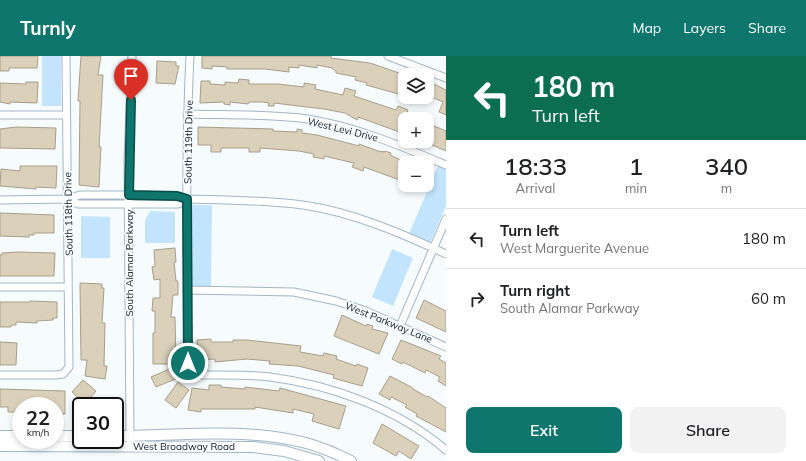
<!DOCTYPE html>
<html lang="en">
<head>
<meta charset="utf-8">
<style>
  body { margin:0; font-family:Mulish,sans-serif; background:#f2f2f2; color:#202124; height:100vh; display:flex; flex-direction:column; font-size:15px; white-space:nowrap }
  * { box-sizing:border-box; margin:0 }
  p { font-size:13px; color:#757577 }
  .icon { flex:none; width:22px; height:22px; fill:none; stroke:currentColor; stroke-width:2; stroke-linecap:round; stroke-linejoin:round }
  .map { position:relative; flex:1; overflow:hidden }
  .drawer { display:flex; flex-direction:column; background:#fff; width:360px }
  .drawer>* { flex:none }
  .guide { background:#0b6e4f; color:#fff; overflow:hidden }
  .controls { position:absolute; left:398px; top:12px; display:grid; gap:8px }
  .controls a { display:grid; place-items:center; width:36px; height:36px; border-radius:8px; background:#fff; box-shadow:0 2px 6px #0003; font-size:20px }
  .speed { position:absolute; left:12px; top:341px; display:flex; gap:8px; font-size:20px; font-weight:700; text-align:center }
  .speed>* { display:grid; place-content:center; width:52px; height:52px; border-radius:50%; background:#fff; box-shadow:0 2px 6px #0003; line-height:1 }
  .speed small { font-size:10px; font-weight:400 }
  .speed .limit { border:2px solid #111; border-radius:6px; background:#fff; color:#111 }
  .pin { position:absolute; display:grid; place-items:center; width:34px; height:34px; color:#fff; margin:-41px -17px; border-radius:50% 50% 50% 0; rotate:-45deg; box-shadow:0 0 4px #0007 }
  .pin .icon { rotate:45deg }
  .me { position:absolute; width:44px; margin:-22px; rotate:0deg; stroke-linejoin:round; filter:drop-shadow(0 0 3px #0008) }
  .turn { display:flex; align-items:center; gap:14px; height:84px; padding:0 20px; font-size:18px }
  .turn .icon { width:52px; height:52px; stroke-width:2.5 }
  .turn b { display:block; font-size:28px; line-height:34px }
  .eta { display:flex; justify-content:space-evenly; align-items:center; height:68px; text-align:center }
  .eta b { font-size:24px; font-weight:600; line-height:28px }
  .cta { display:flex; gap:8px; margin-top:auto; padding:8px 20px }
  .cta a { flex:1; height:46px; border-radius:8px; background:#0f766e; color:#fff; font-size:16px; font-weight:600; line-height:46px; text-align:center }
  .cta a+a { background:#f2f2f2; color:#202124 }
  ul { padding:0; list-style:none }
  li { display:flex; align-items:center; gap:12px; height:60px; padding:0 20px; border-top:1px solid #e0e0e0 }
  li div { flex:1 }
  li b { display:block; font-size:15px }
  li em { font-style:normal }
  header { display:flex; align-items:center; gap:24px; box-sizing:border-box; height:56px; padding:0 20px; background:#0f766e; color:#fff }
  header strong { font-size:19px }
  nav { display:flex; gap:22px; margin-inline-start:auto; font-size:14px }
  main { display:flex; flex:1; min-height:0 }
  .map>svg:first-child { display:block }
  .green { fill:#c2e4fd }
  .building { fill:#dbd1bb; stroke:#a79e89 }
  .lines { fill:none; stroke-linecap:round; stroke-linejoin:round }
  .street-casing { stroke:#a2b6c6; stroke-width:9 }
  .secondary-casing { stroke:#a2b6c6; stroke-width:12 }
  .street { stroke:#fff; stroke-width:7 }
  .secondary { stroke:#fff; stroke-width:10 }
  .route-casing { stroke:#0a4d48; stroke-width:10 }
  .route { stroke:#0f766e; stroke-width:7 }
  .labels { text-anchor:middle; stroke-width:3.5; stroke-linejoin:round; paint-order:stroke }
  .street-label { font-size:10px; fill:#12191f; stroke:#f6fbfe }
</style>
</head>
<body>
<header>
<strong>Turnly</strong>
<nav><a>Map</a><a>Layers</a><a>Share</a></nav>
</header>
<main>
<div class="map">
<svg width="446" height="405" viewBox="0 0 446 405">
  <rect width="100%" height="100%" fill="#f6fbfe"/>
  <path class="green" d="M42 0H61V50H42Z
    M438 110 446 113V150L430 187 409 178Z
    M191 149H212L211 230H192Z
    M150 155 175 156V187H145V164Z
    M81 160 110 161V202H81Z
    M392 193 413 202 393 250 372 241Z"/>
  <path class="building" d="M0 0H38L37 12H9V15H0Z
    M81 0H101L98 19H103L99 91H101L99 131 79 129 80 45H78Z
    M202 0H331V2L370 7 405 19V29L402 39 366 29 367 27 355 24 356 21 336 17V15L332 12 317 9V12L299 9V12L289 11V16L265 13H227V11L212 10V13L202 12Z
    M157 5 176 6V10H179L175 28 156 27Z
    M239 23 249 24V28H278L304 31V27L316 29 315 33 343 39 345 32 356 35 354 40 396 54 398 50 408 54 407 57 422 63H405V78L358 61 357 64 345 57 324 53 274 47V50H268L269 47 263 46H249L248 48 230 46V49L224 48V46L200 47 201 25H210V28L225 29V26L238 27Z
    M428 25 446 34V59L439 56 443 46 427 39Z
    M26 26H38L37 47 10 46V48L0 46V27L26 28Z
    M427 67 446 75V95L425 86 427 85Z
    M16 71 56 72 55 93 0 92V73Z
    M198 71 273 73V75L297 76V73L302 74V77L317 79 359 90V88L378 95 385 96V95L391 97 390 99 405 106V126L364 111 363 115 352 111 354 107 324 100V103L313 101 314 98 299 95 260 92V96H249V92H221V96H211V89H198Z
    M20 110H57L56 132 36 131V133L0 130 1 113 20 115Z
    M429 114 434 116 426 136 410 129H427V115Z
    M0 157 54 159V177H34V179H29V181L0 180Z
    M175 192 176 206H174L176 225H178V239H173L171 261H175L176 308H153V277H155V255H152L153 242H160V223L154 224 152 211 155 210 154 194Z
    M18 196 55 197 54 220H0V199H2V197Z
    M80 227 102 228V232H104L102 267H105L104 310H107L105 323 85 320 87 304H81Z
    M424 244 446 255V276L416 262Z
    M30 245 57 246V262H53V264L37 265V267L16 266V269H11V271H0V246H30Z
    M342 259 366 270 367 268 373 270 372 273 388 277 379 298 334 280Z
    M211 283V286H233V284H247L301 290 300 296 323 300 324 297 337 300 336 303 356 310 357 308 368 312 362 330 333 322 334 319 298 310 269 308 270 305 247 303 215 306V303L198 304 197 284Z
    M401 284 441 300 439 303 446 307V330L438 325 440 321 426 314 425 317 403 306 402 308 392 303Z
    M0 286 17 287 16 309H0Z
    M174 311 178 322 156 331 151 321Z
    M390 320 413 332V333L427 341 428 340 446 352V376L416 360 417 358 405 351 407 349 391 341 390 344 379 338Z
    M83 324 96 335 85 348 72 336Z
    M178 326 189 334 176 352 165 344Z
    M209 329H221V331L245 333V331L279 335 280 332 346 350 339 373 312 365 314 358 293 353V357L255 351V353H201V356L188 354 192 332 209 334Z
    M0 333 65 335V358H55V350H21V356H8V351H0Z
    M382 368 419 390 411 403 399 395 396 400 373 387Z"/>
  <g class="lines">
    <defs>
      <path id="street" d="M190 0C185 102 187 205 188 307L190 315 196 319C221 319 246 318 270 321 332 329 398 353 446 394
        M388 0 446 22
        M187 58C225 59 263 58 301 62 352 69 399 89 446 109
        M0 59H66
        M67 143 78 148H178L187 143
        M0 144 67 143 80 139H129L177 140 187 143C226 144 264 144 303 149 352 156 401 177 446 198
        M0 231H68
        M187 234 294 236 336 245 366 255 446 291
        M400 270 446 163
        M0 319H56L63 318 69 311 66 0
        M130 384 128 104 132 0"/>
      <path id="secondary" d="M0 380H21
        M55 380H81
        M115 380C178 380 244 371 306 387 321 391 337 398 351 405
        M0 390 253 391 284 395 319 405"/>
    </defs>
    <use href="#street" class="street-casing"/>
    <use href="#secondary" class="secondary-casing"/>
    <use href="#street" class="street"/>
    <use href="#secondary" class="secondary"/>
  </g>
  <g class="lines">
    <defs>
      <path id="route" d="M131 44 129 139 177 140 187 143 188 307"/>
    </defs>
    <use href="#route" class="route-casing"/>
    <use href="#route" class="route"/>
  </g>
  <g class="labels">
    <g class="street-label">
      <text transform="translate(343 73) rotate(14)" y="4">West Levi Drive</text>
      <text transform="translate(188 86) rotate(-89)" y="4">South 119th Drive</text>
      <text transform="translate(68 158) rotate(-91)" y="4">South 118th Drive</text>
      <text transform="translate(129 207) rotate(-90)" y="4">South Alamar Parkway</text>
      <text transform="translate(389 266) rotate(22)" y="4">West Parkway Lane</text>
      <text x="184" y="394">West Broadway Road</text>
    </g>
  </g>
</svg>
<div class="controls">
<a><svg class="icon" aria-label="layers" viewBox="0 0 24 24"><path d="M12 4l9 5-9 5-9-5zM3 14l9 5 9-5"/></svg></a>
<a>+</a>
<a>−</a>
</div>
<div class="speed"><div>22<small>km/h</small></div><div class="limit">30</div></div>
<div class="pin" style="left:131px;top:44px;background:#d93025"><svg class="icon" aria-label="arrive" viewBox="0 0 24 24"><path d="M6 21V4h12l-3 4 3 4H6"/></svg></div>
<svg class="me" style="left:188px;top:307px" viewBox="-20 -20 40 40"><circle r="17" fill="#0f766e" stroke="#fff" stroke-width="3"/><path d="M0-11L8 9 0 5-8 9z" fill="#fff"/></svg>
</div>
<section class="drawer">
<div class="guide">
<div class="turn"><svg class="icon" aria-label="left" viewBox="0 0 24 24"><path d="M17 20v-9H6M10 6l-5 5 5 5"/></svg><div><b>180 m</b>Turn left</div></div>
</div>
<div class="eta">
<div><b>18:33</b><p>Arrival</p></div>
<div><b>1</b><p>min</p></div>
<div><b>340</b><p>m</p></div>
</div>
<ul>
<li><svg class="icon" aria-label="left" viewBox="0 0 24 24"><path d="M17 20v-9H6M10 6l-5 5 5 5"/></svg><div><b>Turn left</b><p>West Marguerite Avenue</p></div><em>180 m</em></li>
<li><svg class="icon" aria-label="right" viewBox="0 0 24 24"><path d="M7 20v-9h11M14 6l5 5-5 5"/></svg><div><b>Turn right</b><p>South Alamar Parkway</p></div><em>60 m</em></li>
</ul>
<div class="cta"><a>Exit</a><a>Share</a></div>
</section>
</main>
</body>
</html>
